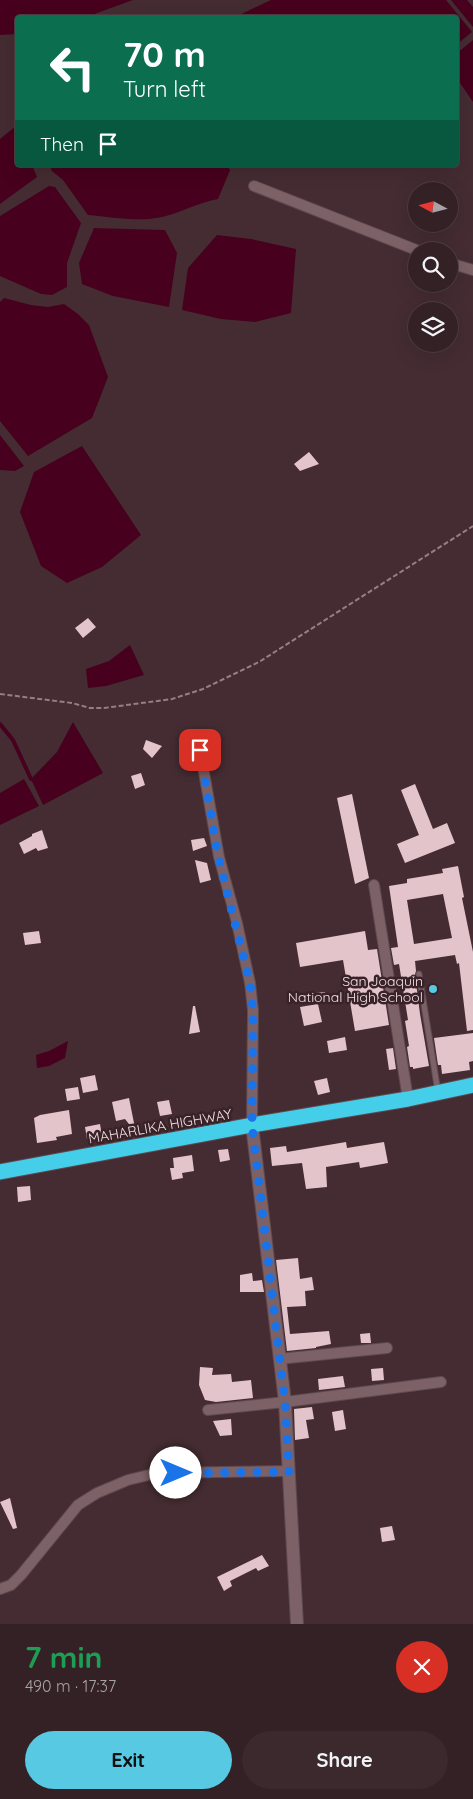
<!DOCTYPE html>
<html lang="en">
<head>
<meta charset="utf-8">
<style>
  body { margin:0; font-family:Quicksand,sans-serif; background:#3b292e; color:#f1f3f6; height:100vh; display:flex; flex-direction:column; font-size:19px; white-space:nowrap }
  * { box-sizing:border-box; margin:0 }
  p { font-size:16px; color:#a9a3a7 }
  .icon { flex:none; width:28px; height:28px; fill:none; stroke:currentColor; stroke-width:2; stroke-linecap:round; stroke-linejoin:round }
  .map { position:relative; height:1624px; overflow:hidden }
  .details { display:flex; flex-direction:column; background:#332126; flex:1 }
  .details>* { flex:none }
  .guide { position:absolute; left:15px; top:15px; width:444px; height:152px; border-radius:5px; box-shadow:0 5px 20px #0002,0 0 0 1px #4e3e43; background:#0b6e4f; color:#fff; overflow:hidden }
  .needle { width:32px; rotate:277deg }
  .fabs { position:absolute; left:408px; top:182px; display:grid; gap:10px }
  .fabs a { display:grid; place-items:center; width:50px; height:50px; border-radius:50%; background:#332126; box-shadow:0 5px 20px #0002,0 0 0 1px #4e3e43; font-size:25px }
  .pin { position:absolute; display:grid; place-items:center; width:42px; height:42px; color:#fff; margin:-21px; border-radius:10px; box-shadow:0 2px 8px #0006 }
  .me { position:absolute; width:55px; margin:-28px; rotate:90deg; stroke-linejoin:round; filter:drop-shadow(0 0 4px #0008) }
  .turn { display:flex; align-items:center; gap:18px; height:105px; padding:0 25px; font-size:22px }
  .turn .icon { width:65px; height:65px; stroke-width:2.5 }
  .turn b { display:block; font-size:35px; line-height:42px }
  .then { display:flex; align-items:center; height:48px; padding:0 25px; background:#0003; gap:10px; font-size:19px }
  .round { display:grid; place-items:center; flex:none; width:52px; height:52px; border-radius:26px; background:#3b292e }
  .summary { display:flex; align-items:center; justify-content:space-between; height:85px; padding:0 25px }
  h1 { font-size:30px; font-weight:800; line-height:38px; color:#1e9e55 }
  .button { display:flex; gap:10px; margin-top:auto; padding:10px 25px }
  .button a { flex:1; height:58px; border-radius:30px; background:#57c9e2; color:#111; font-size:20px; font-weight:800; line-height:58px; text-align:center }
  .button a+a { background:#3b292e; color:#f1f3f6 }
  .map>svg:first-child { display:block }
  .water { fill:#47001d }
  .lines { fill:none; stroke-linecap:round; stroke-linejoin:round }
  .stream { stroke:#47001d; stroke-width:4 }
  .building { fill:#e3c4cb; fill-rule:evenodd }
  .lane-casing { stroke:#5e494f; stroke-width:7 }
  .street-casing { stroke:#5e494f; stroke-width:12 }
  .secondary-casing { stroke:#5e494f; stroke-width:14 }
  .highway-casing { stroke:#5e494f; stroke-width:17 }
  .path { stroke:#948084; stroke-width:2; stroke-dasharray:5 2.5; stroke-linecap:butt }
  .lane { stroke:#7c6167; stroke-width:5 }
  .street { stroke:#7c6167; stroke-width:10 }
  .secondary { stroke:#7c6167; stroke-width:12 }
  .highway { stroke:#45ceea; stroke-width:15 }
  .route { stroke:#1a73e8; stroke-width:9; stroke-dasharray:0 16.2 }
  .poi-dot { fill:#57c9e2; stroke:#392228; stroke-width:2 }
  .labels { text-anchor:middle; stroke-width:5; stroke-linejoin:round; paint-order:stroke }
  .poi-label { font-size:14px; fill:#f1e1e4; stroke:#392228; text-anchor:end }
  .street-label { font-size:14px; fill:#f1e1e4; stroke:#392228 }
</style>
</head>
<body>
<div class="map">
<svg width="473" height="1624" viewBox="0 0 473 1624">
  <rect width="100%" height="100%" fill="#442c32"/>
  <path class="water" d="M0 0H133L86 17 18 18 17 34 0 35Z
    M271 0H446L472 32 456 45V18L235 17Z
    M451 0H467L473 7V27Z
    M473 40V102L456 77V54Z
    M16 126 15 130 17 136 18 165H32L37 177 0 204V139Z
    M49 165H227L230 170 218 199C200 202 184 211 166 216 142 223 113 217 88 215L63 180 52 171Z
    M49 186 55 187 81 223 67 263V287L52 295 41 294 0 276V216Z
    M94 228 165 230 177 253 169 307 113 296 82 284 79 263Z
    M217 235 251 239 296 249 291 313 255 322 221 319 182 310 188 268Z
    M4 298 31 305 48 307 64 304 78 314 89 325 108 377 92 418 28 456 0 421V302Z
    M0 435 24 466 15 471 0 470Z
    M82 446 141 535 102 567 67 583 41 566 20 512 34 472Z
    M130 645 144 675 106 686 88 688 86 669 109 661Z
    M73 722 103 773 43 805 31 779 57 752Z
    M24 779 39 806 0 825V793Z
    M68 1041 65 1058 49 1066 37 1068 36 1055 49 1051Z"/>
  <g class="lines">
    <path class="stream" d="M0 724 13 740 31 779"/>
  </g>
  <path class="building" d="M309 452 319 464 300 471 294 464Z
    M88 618 96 627 83 638 75 628Z
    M146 740 162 746 152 758 143 749Z
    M141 773 145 785 135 789 131 776Z
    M415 784 433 829 447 823 455 843 405 863 397 844 419 835 401 790Z
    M352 794 369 878 355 884 337 798Z
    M42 830 48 848 38 851 36 848 24 854 19 843 32 836V834Z
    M204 838 207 846 193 851 191 840Z
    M195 860 207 863 211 880 200 883Z
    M458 866 464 897 462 898 473 952V1030L467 1031 459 963 457 964 455 955 415 961 416 971 415 975 420 1014 429 1066 413 1069V1067H410L407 1047 409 1046 405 1021 408 1020 399 964 394 965 391 948 398 947 389 886 407 883V879L443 873 442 869ZM443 894 452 938 414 944 407 900Z
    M39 931 41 943 25 945 23 933Z
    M365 931 368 950 377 949 389 1025 355 1031 343 960 300 967 296 943Z
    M325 992 327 1001 318 1002 316 993Z
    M318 1004 322 1022 304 1026 300 1007Z
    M193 1006H195L200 1032 189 1034Z
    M473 1033V1061L469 1062 470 1070 442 1074 441 1065H438L434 1038Z
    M345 1037 347 1050 329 1053 327 1041Z
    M393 1048 396 1069 389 1070 386 1049Z
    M95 1075 98 1090 83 1093 80 1078Z
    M327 1078 330 1092 318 1095 314 1081Z
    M78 1087 80 1099 67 1101 65 1089Z
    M129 1098 136 1133 125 1119 116 1121 112 1102Z
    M169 1100 172 1114 160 1116 157 1102Z
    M69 1110 72 1134 56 1137 57 1140 37 1143 34 1118 40 1115Z
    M100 1124 102 1136 87 1139 85 1127Z
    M346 1142 347 1148 384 1142 388 1163 360 1168 359 1162 326 1167 327 1187 306 1189 302 1163 272 1166 270 1148 286 1146 287 1152Z
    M228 1149 230 1160 220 1162 218 1150Z
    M192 1155 194 1171 182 1173 183 1178 172 1180 170 1168H174L173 1158Z
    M30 1186 31 1200 18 1202 17 1187Z
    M298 1258 300 1279 312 1277 314 1290 305 1291 306 1306 287 1307 290 1334 329 1331 331 1344 316 1347V1348L287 1351 276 1260Z
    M252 1273 253 1281 262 1280 264 1292H240V1275Z
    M370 1333 371 1343H361L360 1334Z
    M200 1367 213 1368 212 1375 231 1374 232 1382 251 1380 253 1398 216 1402 205 1400 199 1385Z
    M383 1368 384 1380 372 1381 371 1369Z
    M343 1376 345 1387 319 1390 318 1379Z
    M312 1407 314 1419 306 1420 309 1438 295 1440 294 1409Z
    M343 1410 346 1429 335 1431 332 1412Z
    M231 1419 232 1435 220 1436 213 1421Z
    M10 1498 17 1528 13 1529 0 1502Z
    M392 1526 395 1540 382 1542 380 1528Z
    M262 1555 269 1566 258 1571 256 1568 230 1581 232 1586 224 1591 217 1577Z"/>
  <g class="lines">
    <defs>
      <path id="lane" d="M419 974 438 1092"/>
      <path id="street" d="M254 186 419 251
        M449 263 473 270
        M200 750 219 857 237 923 250 983 253 1010 252 1125
        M374 885 408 1099
        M279 1359 387 1348
        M208 1410 285 1402 441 1382
        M0 1589 11 1585 21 1575 78 1505 97 1493 128 1480 157 1473 289 1471"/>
      <path id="secondary" d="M252 1125 285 1402 297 1624"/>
      <path id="highway" d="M0 1172 252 1125 408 1099 473 1085"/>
    </defs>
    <use href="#lane" class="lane-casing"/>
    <use href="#street" class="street-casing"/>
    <use href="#secondary" class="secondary-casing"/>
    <use href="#highway" class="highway-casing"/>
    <path class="path" d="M0 694 72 703 90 708H104L172 699 203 689 259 662 473 526"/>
    <use href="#lane" class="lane"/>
    <use href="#street" class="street"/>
    <use href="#secondary" class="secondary"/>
    <use href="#highway" class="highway"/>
  </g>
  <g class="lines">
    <path class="route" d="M176 1473 289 1472 285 1402 252 1125 253 1010 250 983 218 856 200 750"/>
  </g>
  <circle class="poi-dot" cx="433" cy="989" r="5"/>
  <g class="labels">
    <g class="poi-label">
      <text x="423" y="986">San Joaquin<tspan x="423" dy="16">National High School</tspan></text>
    </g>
    <g class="street-label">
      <text transform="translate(160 1126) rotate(-10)" y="5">MAHARLIKA HIGHWAY</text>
    </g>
  </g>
</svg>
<div class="fabs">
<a><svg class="needle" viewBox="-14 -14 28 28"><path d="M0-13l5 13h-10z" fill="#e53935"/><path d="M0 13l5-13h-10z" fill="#a9a3a7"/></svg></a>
<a><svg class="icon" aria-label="search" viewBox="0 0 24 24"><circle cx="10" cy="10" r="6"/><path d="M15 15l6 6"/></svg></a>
<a><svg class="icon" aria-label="layers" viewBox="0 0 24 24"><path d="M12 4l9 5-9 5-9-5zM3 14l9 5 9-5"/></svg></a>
</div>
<div class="pin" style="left:200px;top:750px;background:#d93025"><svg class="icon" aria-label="arrive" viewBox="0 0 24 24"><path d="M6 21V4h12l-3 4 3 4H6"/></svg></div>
<svg class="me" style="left:176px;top:1473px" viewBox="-20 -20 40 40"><circle r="19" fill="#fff"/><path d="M0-13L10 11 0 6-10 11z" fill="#1a73e8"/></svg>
<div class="guide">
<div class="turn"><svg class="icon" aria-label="left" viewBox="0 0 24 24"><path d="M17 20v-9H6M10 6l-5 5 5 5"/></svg><div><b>70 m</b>Turn left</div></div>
<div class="then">Then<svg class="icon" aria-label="arrive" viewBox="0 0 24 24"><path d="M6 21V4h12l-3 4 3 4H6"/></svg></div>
</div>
</div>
<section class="details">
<div class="summary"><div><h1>7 min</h1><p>490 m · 17:37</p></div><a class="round" style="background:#d93025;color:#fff"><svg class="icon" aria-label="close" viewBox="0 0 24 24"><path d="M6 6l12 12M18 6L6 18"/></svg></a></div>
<div class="button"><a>Exit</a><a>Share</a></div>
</section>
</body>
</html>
